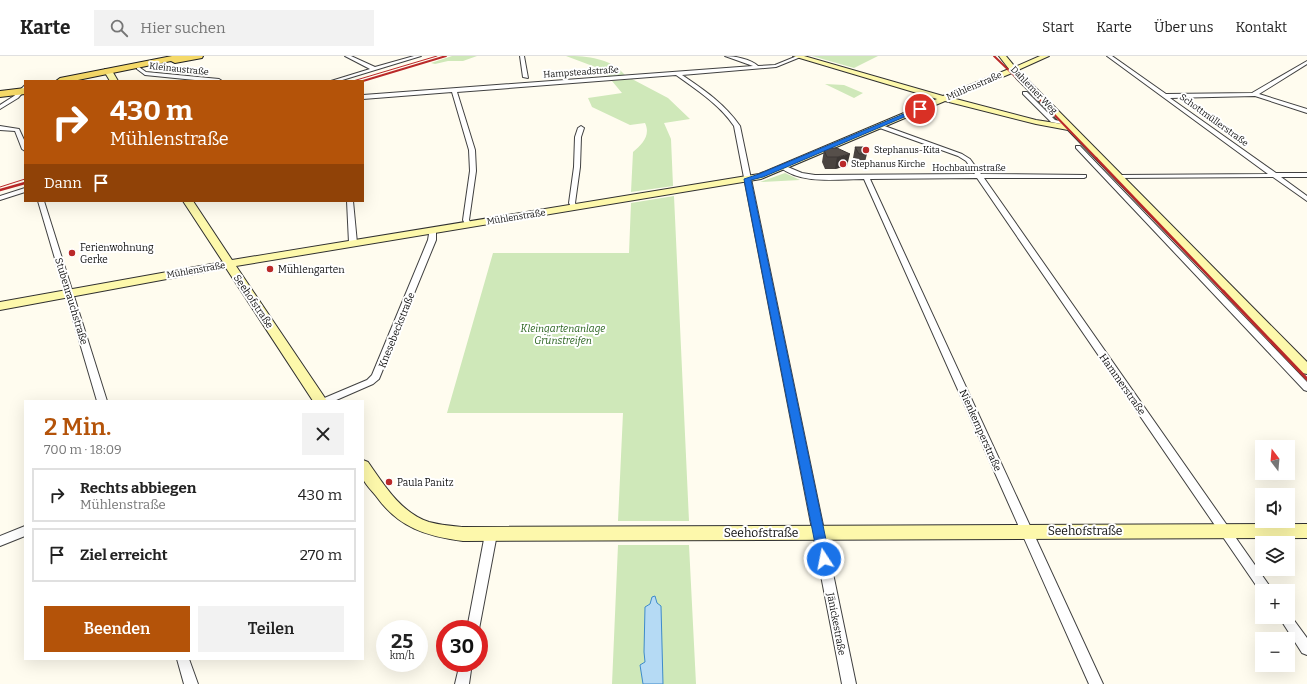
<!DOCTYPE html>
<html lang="de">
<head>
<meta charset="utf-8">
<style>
  body { margin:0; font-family:Bitter,serif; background:#f2f2f2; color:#222; height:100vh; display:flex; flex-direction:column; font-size:15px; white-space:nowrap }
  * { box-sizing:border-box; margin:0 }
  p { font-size:13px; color:#767676 }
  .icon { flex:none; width:22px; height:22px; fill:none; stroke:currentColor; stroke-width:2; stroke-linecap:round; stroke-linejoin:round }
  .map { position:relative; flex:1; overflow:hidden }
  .sheet { position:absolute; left:24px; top:344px; width:340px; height:260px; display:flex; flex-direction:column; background:#fff; border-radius:0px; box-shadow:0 4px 16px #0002 }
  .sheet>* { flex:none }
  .top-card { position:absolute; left:24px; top:24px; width:340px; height:122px; border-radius:0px; box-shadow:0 4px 16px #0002; background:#b45309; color:#fff; overflow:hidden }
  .needle { width:26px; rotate:344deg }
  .tools { position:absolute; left:1255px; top:384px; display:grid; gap:8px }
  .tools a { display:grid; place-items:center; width:40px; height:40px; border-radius:0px; background:#fff; box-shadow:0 4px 16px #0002; font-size:20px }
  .speed { position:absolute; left:376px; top:564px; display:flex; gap:8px; font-size:20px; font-weight:700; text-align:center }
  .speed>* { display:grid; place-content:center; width:52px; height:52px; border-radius:50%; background:#fff; box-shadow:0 4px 16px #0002; line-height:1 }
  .speed small { font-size:10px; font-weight:400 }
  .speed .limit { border:6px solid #d22; background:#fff; color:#111 }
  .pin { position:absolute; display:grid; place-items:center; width:34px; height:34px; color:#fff; margin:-17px; border:2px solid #fff; border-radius:50%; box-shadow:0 1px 4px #0007 }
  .me { position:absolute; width:44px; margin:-22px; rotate:349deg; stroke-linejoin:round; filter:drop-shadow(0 0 3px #0008) }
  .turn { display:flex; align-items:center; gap:14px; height:84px; padding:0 20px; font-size:18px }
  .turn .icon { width:52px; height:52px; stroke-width:2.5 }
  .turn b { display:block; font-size:28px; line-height:34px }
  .then { display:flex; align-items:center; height:38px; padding:0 20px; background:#0003; gap:8px; font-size:15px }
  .round { display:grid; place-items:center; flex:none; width:42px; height:42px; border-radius:0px; background:#f2f2f2 }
  .summary { display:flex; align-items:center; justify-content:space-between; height:68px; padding:0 20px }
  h1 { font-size:24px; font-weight:600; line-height:30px; color:#b45309 }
  .action { display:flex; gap:8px; margin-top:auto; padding:8px 20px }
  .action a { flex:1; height:46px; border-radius:0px; background:#b45309; color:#fff; font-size:16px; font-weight:600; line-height:46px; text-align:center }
  .action a+a { background:#f2f2f2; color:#222 }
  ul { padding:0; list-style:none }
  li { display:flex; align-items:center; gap:12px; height:54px; margin:0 8px 6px; padding:0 12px; border:2px solid #e0e0e0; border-radius:0px }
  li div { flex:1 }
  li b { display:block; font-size:15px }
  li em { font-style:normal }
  header { display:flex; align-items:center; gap:24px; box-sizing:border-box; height:56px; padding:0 20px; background:#fff; border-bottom:1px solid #e0e0e0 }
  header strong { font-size:19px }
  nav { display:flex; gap:22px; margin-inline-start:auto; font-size:14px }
  .search { width:280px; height:36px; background:#f2f2f2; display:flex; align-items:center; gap:10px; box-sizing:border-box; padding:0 14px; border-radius:0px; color:#767676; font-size:15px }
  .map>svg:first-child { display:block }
  .green { fill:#cfe8b9 }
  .water { fill:#b5daf4; stroke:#3e8bca }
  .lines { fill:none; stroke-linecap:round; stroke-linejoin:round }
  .street-casing { stroke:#414141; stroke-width:2 }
  .secondary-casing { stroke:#303030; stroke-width:2 }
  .primary-casing { stroke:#1f1f1f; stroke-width:2 }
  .street { fill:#fff; fill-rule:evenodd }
  .secondary { fill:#fdf8ab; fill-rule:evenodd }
  .primary { fill:#f5d968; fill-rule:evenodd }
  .tram { stroke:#ba2929; stroke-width:1 }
  .rail-far2 { stroke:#ba2929; stroke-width:2 }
  .rail-far1 { stroke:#ba2929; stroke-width:2.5 }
  .rail { stroke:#ba2929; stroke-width:3 }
  .wall { fill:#4a4440 }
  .shaded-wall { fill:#3c3734 }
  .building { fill:#564f4a; stroke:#3c3734 }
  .route { fill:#1a73e8; stroke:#114b97 }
  .poi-dot { fill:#ba2929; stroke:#fff; stroke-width:1.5 }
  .labels { text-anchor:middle; stroke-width:4; stroke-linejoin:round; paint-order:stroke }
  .far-street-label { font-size:9px; fill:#0e0e0e; stroke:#fff }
  .far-poi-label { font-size:9px; fill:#0e0e0e; stroke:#fff; text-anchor:start }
  .poi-label { font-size:10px; fill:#0e0e0e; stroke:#fff; text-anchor:start }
  .street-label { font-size:10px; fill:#0e0e0e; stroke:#fff }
  .park-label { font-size:10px; font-style:italic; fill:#2a641f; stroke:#fff }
  .near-street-label { font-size:12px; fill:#0e0e0e; stroke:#fff }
</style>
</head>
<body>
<header>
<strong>Karte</strong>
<div class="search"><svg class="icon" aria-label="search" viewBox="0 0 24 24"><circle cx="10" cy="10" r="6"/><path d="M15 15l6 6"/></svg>Hier suchen</div>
<nav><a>Start</a><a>Karte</a><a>Über uns</a><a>Kontakt</a></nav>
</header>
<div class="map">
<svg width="1307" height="628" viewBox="0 0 1307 628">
  <rect width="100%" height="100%" fill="#fffcef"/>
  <path class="green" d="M452 0H477L463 5H448L435 8 431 7Z
    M566 0C588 0 610 2 625 19L608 20 598 12Z
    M812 0H878L854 12Z
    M632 23 668 42 690 63 664 67 671 83 673 130 631 136 633 96C642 89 651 79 645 67L630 69 592 51 588 42 622 37 612 25Z
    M825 28 844 29 863 37 854 42Z
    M785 117 800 124 760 126Z
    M674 140 689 465H618L623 357H447L493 197H629L631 147Z
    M618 489H689L696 628H612Z"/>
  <path class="water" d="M655 540 657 547 661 550 663 628H643L640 609 645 606 644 596 645 551 650 548 652 541Z"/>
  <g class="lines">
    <defs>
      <path id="street" d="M345 0H351L375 11 414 0H421L339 25H331L370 13Z
        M520 0H524L528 22 523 21Z
        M725 0C734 0 751 3 758 10L775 9 797 0H803L776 11 682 19C704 34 724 47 740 70L856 628H842L734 70C719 48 697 34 676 19L457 36 475 94 476 115 469 164 472 169 468 171 466 170 463 164 470 115 469 94 452 36 363 43V39L753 10Z
        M1107 0H1112L1166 38 1252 37 1307 5V8L1259 38 1307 53V57L1255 40 1170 42 1276 117H1307V121H1281L1307 140V145L1273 121 1117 122 1116 121 1119 119 1268 118Z
        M139 11 146 16 219 23 222 25H205L145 19 137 13V12Z
        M25 29V34L18 42 0 53V49L14 40Z
        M1023 36H1027L1055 64 1070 67 1067 69 1051 66 1023 38Z
        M879 68 962 98 970 103 981 118 1086 119V121L1084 122H984L1273 535H1262V538L977 122 870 123 1103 628H1089L864 123C838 123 801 129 780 111L783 109 802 117 815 119 975 118 966 105 958 100 877 71 876 70Z
        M0 70 19 73 25 86V95L22 93 15 75 0 74Z
        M581 70 584 72 581 81 580 111 575 147 577 151 574 153 572 152 569 147 574 111 575 81 578 72Z
        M1076 90H1080L1307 326V335L1304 334 1076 92Z
        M25 132V136L0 144V140Z
        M38 145H44L107 345H97Z
        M347 145H353L357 187 353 189 349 187Z
        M430 172H436V184L379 323 373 328 334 345H320L322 343 367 324 372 319 428 184Z
        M25 470V480L0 490V480Z
        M491 473 495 475 497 478 479 573H467L485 478 487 475Z
        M1288 556 1307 582V599L1302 597 1279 561H1288Z
        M177 603H189L198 628H184Z
        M460 607H472L469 628H455Z"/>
      <path id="secondary" d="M793 0H804L943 40 1009 13 999 0H1006L1015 11 1040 0H1049L1018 14 1307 306V318L1302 317 1068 74 1036 68 945 45 761 123 236 210 327 345H313L226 212 0 254V246L223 206 183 145H193L232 204 759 118 937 43ZM1012 17 1016 22 1062 68 1036 64 952 42Z
        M105 13H111L118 25H110L104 15Z
        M363 404 368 406C384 429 401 457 429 466 440 469 452 470 463 471L1307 468V482L463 485C426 480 399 472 376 440 372 435 366 429 363 423 362 418 363 410 363 404Z"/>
      <path id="primary" d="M172 0H203L202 2 175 7 171 5 73 25H56L60 22Z
        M25 32V38L0 41V35Z"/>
    </defs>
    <use href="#street" class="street-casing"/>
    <use href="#secondary" class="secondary-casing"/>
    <use href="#primary" class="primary-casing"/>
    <use href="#street" class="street"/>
    <use href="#secondary" class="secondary"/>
    <use href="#primary" class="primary"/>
    <path class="tram" d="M353 25 437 0
      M0 131 25 123"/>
    <path class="rail-far2" d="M994 0 1045 49 1097 103
      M363 25 446 0"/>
    <path class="rail-far1" d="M1096 102 1224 236
      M0 134 25 127"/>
    <path class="rail" d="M1223 235 1307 323"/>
  </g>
  <path class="wall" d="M855 91 867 98 864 110H856L853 102Z
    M829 92 847 110 835 113H825L822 106 824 94Z"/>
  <path class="shaded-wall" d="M850 98 847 110 835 113 837 101Z"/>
  <path class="building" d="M855 91H863L867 98H859Z
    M829 92H837L850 98 837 101H827L824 94Z"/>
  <path class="route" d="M918 52 923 53 763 121 751 124 830 503 828 506 824 508 820 506 818 503 744 123 759 118Z"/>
  <g class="poi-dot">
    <circle cx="866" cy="94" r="4"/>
    <circle cx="843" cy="108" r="4"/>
    <circle cx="72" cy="197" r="4"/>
    <circle cx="270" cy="213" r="4"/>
    <circle cx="389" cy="426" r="4"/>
  </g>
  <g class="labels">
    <g class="far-street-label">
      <text transform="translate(179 13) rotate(6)" y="3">Kleinaustraße</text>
      <text transform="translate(581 16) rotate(-4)" y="3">Hampsteadstraße</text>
      <text transform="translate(974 30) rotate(-23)" y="3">Mühlenstraße</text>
      <text transform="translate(1034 34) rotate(46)" y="3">Dahlemer Weg</text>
      <text transform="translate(1214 64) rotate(36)" y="3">Schottmüllerstraße</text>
      <text x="969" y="115">Hochbaumstraße</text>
      <text transform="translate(516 161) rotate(-9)" y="3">Mühlenstraße</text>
      <text transform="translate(196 214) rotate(-10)" y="3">Mühlenstraße</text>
    </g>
    <g class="far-poi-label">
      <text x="874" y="97">Stephanus-Kita</text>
      <text x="851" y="111">Stephanus Kirche</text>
    </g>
    <g class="poi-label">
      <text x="80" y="195">Ferienwohnung<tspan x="80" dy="12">Gerke</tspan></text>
      <text x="278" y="217">Mühlengarten</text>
      <text x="397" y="430">Paula Panitz</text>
    </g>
    <g class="street-label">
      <text transform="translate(72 245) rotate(73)" y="4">Stubenrauchstraße</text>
      <text transform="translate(254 245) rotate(56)" y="4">Seehofstraße</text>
      <text transform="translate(396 274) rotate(-68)" y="4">Knesebeckstraße</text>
      <text transform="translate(1123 328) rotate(55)" y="4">Hammerstraße</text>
      <text transform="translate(981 374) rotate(66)" y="4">Nienkemperstraße</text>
      <text transform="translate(837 568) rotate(79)" y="4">Jänickestraße</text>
    </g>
    <g class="park-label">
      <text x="563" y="276">Kleingartenanlage<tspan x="563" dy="12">Grünstreifen</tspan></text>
    </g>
    <g class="near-street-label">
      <text x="1085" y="479">Seehofstraße</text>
      <text x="761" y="481">Seehofstraße</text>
    </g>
  </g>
</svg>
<div class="tools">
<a><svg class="needle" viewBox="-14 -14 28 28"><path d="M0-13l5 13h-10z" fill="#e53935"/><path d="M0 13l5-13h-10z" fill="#767676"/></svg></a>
<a><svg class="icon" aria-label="sound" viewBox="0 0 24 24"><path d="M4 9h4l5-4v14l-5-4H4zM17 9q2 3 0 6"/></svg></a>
<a><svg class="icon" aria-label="layers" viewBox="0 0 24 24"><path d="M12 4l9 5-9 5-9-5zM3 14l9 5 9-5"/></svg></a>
<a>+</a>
<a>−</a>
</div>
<div class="speed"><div>25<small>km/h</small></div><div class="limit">30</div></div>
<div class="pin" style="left:920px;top:53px;background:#d93025"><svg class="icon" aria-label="arrive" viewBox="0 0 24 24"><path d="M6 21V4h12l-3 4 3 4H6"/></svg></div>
<svg class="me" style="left:824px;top:503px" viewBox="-20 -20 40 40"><circle r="17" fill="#1a73e8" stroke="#fff" stroke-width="3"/><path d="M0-11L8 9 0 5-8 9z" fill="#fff"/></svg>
<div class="top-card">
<div class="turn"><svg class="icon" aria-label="right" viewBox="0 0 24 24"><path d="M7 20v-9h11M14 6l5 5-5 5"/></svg><div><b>430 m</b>Mühlenstraße</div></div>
<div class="then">Dann<svg class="icon" aria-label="arrive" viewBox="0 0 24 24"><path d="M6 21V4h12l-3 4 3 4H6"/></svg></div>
</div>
<section class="sheet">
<div class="summary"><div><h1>2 Min.</h1><p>700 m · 18:09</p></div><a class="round"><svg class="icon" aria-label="close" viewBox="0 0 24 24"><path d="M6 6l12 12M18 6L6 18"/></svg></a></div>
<ul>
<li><svg class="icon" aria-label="right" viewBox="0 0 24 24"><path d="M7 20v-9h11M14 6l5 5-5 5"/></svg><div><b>Rechts abbiegen</b><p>Mühlenstraße</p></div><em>430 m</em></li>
<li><svg class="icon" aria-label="arrive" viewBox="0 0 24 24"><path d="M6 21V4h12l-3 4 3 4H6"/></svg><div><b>Ziel erreicht</b></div><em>270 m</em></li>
</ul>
<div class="action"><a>Beenden</a><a>Teilen</a></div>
</section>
</div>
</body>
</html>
